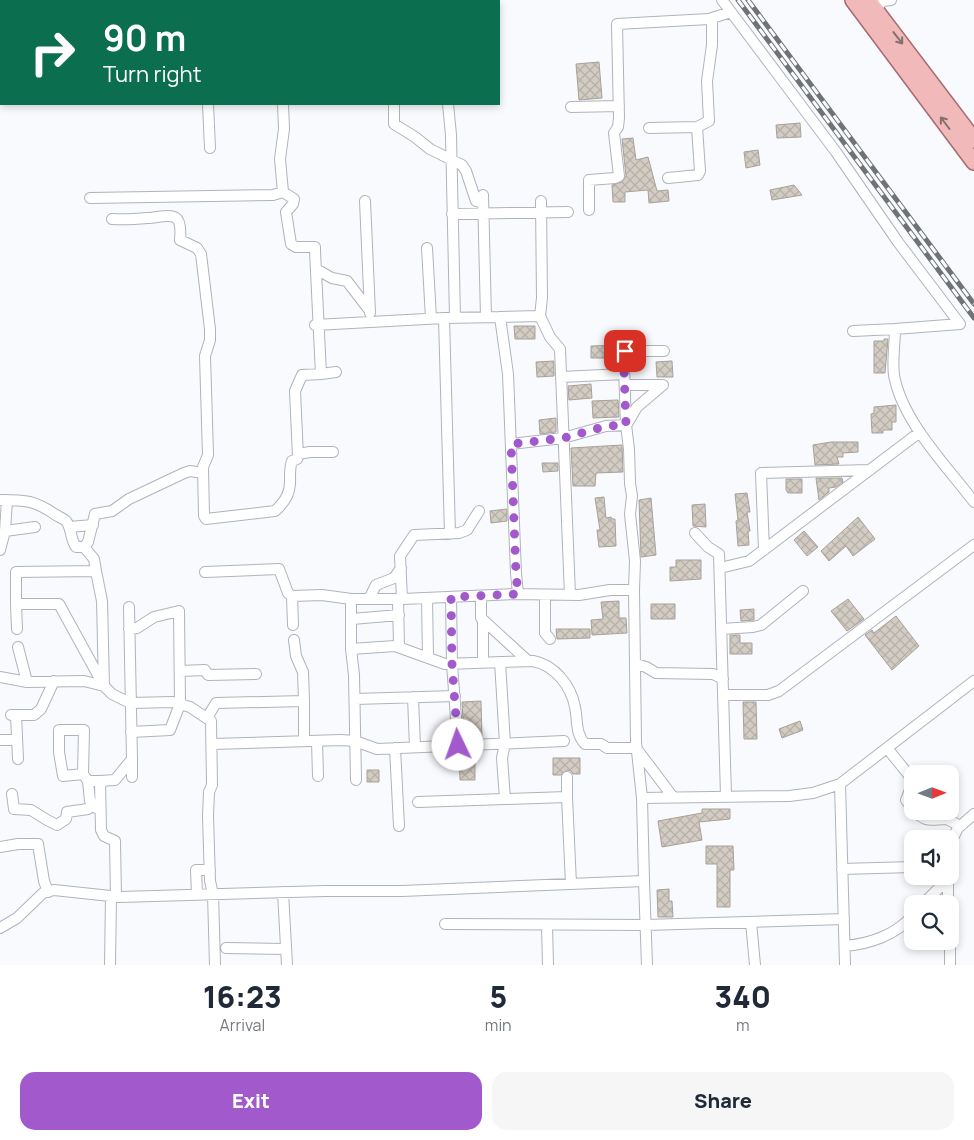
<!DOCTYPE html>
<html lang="en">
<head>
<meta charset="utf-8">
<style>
  body { margin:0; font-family:Manrope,sans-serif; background:#f6f6f7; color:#1f2937; height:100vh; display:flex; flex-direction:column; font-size:19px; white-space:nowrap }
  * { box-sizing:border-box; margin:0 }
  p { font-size:16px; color:#747a83 }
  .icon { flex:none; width:28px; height:28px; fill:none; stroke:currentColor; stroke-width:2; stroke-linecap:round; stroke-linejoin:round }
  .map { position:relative; height:965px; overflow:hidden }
  .sheet { display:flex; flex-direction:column; background:#fff; flex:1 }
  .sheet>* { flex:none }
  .guide { position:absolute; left:0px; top:0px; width:500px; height:105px; box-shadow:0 2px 8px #0003; background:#0b6e4f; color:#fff; overflow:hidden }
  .needle { width:32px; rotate:89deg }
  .buttons { position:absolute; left:904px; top:765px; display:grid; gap:10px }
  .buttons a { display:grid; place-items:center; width:55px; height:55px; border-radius:10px; background:#fff; box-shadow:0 2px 8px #0003; font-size:25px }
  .pin { position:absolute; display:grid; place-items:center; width:42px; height:42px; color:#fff; margin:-21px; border-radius:10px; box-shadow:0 2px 8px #0006 }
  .me { position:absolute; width:55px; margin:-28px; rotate:357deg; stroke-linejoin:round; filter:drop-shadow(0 0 4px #0008) }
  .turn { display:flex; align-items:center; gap:18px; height:105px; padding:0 20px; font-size:22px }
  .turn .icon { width:65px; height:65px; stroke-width:2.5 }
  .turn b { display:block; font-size:35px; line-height:42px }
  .eta { display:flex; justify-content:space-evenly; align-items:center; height:85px; text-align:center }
  .eta b { font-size:30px; font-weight:800; line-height:35px }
  .primary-button { display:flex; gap:10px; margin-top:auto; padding:10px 20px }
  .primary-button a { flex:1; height:58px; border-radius:15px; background:#a159cc; color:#fff; font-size:20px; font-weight:800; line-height:58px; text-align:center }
  .primary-button a+a { background:#f6f6f7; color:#1f2937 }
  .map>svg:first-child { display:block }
  .building { fill:url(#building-cross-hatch); stroke:#a8a199 }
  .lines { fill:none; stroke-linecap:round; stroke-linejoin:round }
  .street-casing { stroke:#aeb4bd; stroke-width:12 }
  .primary-casing { stroke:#a76b6e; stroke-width:18 }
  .street { stroke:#fff; stroke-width:10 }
  .primary { stroke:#f1b9ba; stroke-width:15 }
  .rail-casing { stroke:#707376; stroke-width:5 }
  .rail { stroke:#f8fafe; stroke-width:3; stroke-dasharray:9; stroke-linecap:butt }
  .oneway { stroke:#866f71 }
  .route { stroke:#a159cc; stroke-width:9; stroke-dasharray:0 16.2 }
</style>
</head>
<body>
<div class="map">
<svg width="974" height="965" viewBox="0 0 974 965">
  <defs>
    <pattern id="building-cross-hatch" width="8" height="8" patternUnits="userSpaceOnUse" patternTransform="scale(1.25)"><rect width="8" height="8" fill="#d3ccc3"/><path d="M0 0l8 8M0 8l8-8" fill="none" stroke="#b5b0a8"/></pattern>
  </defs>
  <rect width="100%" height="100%" fill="#f8fafe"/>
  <path class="building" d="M599 62 602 98 579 100 576 64Z
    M800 123 801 137 777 138 776 125Z
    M633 138 636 160 648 157 657 191 668 190 669 201 649 203 648 190 625 192V202H613L612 185 622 182 626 176 622 139Z
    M758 150 760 165 746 168 744 152Z
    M794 185 802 195 772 200 770 190Z
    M514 326H535V339H515Z
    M884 339H888L885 373H874V341H884Z
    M620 345 618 358H591V346Z
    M554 361V376L537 377 536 362Z
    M672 361 673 377H657L656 362Z
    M591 384 592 398 569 400 568 386Z
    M618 400 619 417 593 418 592 401Z
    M896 405V422H892V430H883V433H872L871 414 874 413V407Z
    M556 418V432L540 434 539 420Z
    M831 442H858V452L843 453V457H837L839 464 815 465 813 445Z
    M622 445 623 472 596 473 595 486H573L571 448Z
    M542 463H558V471L543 472Z
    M816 478H842L843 482 836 487 829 488V492L819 500Z
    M786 479H802V493H788L786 490Z
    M747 493 750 512H747L750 531H748L749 545 738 546 736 521 738 520 735 494Z
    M604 497 606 518 611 517 612 519H615L616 546 599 547 597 530H600L595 498Z
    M651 498 656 555 641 557 639 500Z
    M705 504 706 527 693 526 692 505Z
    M507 509V521L491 523 490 511Z
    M858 517 875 539 853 556 846 546 829 561 821 551Z
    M804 531 818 547 807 556 794 540Z
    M676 560H701V579L670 581V567H676Z
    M848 599 864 619 847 631 831 611Z
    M619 601V618H626L627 633 592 635 591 620 603 619 601 602Z
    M651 604H675V619H651Z
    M754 609V620L741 621 740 610Z
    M896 616 919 646 892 670 865 635 872 630 874 633Z
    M556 629H590V638L557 639Z
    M730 635H740V643H752V654H730Z
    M481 701 482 738H464L462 702Z
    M743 702H756L757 739H744Z
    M800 721 803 730 782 738 779 729Z
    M459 752H475V780H460Z
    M553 758H580V774H573L571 771 567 770 561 775H553Z
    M367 770H379V782H367Z
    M702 809H730V819L699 822 702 840 662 847 658 821 702 813Z
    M706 846H733L734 870H730V907H717V864H706Z
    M669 889V901H672L673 917H658L657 890Z"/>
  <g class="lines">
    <defs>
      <path id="street" d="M171 0 172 1
        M204 0 205 1
        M317 0V1
        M722 0 731 12
        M60 1V0
        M265 1H284
        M391 1V0
        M875 9 883 1 891 0
        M0 45H1
        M208 104 210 148
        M394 104V124L415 137 430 149 462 165 466 171 476 201 483 203
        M448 104 451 135 455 318
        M571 107 619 106
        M649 128 697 127
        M668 178 698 175 700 171 697 127 709 121 707 81 712 45V19
        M483 195 486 317
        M90 198 273 195 283 192
        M365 201 370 313
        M589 210V180L615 178 619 176 614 133 618 127 619 118 617 24 709 19 731 12 836 152 898 242 960 324
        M452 214 568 212
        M112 219C124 220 137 219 148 218 170 216 183 209 180 240L197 248 201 254 210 329V340L205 356 208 455 203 467 204 516 206 519 275 511C286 501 291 492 290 477 290 471 290 466 292 461L297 459 298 457 295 391 302 375 321 374 315 251V247H296L291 244 286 212 293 204 294 199 283 192 280 159 284 129 283 104
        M427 248 431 318
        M316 269 332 278 347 281 370 311
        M540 316 542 298 541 201
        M960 324 895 329C895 343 892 361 894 375 902 421 946 465 974 502
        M315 325 444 318
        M853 331 895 329
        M321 374 336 372
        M561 377 624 374
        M625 385H663
        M627 424 637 407 663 385
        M626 425 624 367 625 351H664
        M298 454 310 452H333
        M0 500C26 500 34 500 56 515 59 517 64 519 66 521 72 528 70 539 76 547H84L88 542 95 514 112 511 129 499 184 473 190 471 203 473
        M69 527 93 525
        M5 531 35 527
        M695 533 708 547 719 554 726 796
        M450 534 444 318 500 317
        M84 547 94 559 96 571
        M0 550 5 531 7 500
        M764 550 761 473 869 470
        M720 568 749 561 920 432
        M96 571 102 601 104 686 59 604H16V572Z
        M205 572 279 569 288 593 292 596
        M634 590 636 742 642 798
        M518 594 516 573 508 374 500 317 540 316 550 337 560 349 570 595
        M545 595V633L550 639
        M481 596V618L528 661
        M451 597 452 664 458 745
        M427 598 428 657
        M351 599H402L515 594 579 595 610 590H634L635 561 630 514 632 496 630 483 629 449 626 425 606 426 563 438 511 444
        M369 599 376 585 394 578 401 568
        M398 599 399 647
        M402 599 400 556 414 535 459 533 467 530 479 511
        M16 604 17 629
        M129 607 132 759
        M352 619 399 615
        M483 620V663
        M293 625 292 596 322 595 351 599V649L354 675 356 780
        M129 629 137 628 154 617 179 611 180 704 170 730 131 732
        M721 629 753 627 761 625 803 591
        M18 647 27 682
        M351 649 395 646 445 664 533 661C555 665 571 686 575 707 578 721 575 733 585 744H601L607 748H636L673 797
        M636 664 646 667 656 673 713 674 723 679
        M180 671 205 670 208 675 256 674
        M0 677 27 682 84 681 104 686 112 694 130 703 173 702 190 707 211 721 212 785 209 792 208 816 210 881 213 894 215 965
        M723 695H768L779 691 974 545
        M413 697 415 747
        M355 699 455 696
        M304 701V741
        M11 715H34L41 709 54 681
        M16 715 18 759
        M207 718 216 703 304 701 303 672 296 656 294 640
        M0 740H17
        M317 741 318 776
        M212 744 341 740 355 741 377 749 564 741
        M395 748 399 826
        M887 748 912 779V785L906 800 912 808
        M83 774 84 730H59V752L63 776 83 774 88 781H100L101 830 104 836 115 841 116 897
        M88 781 90 801 96 808
        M100 781 115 780 132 759V777
        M840 784 845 965
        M12 794 14 809 31 810 47 820 57 825 66 819 67 812 88 809 93 804
        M567 797 571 884
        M505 799 567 797V777
        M418 802 505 799 502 758 505 743 500 662
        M915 811C927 824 932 819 947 819L960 826
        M950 844 958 828 974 814
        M0 847 18 844H38L44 881 48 892
        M842 869 912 867
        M948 876V904
        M644 881 647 965
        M283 892 287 965
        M197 894 196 870H210
        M923 904 948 879
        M751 922 755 965
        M445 924 645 925 844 919
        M547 925 548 965
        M0 928 17 918 43 893 54 890 120 897 326 891H402L644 881 642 798 789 796 813 793 840 784 974 681
        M950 941V965
        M845 946C869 944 896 935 912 916
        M226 948 286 949
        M110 965 111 896"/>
      <path id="primary" d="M853 0 974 162
        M868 0 974 140"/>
    </defs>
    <use href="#street" class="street-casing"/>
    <use href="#primary" class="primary-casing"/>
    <use href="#street" class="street"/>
    <use href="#primary" class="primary"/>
    <defs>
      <path id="rail" d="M738 0 974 318
        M748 0 974 304"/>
    </defs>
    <use href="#rail" class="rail-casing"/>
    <use href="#rail" class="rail"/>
  </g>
  <defs><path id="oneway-shaft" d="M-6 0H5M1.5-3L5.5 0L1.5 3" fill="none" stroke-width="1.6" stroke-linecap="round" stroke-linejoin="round" transform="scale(1.25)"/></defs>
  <g class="oneway">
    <use href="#oneway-shaft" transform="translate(898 38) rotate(52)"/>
    <use href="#oneway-shaft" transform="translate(945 123) rotate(-127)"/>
  </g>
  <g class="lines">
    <path class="route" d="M458 745 452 664 451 597 518 594 516 573 511 444 564 438 606 426 626 425 624 368 625 351"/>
  </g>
</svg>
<div class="buttons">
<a><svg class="needle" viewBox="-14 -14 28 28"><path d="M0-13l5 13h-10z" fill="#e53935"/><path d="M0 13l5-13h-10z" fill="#747a83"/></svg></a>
<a><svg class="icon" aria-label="sound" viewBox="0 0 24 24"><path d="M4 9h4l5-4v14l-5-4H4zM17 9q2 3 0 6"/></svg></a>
<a><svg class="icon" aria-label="search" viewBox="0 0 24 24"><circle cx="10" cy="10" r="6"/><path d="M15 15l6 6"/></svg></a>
</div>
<div class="pin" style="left:625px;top:351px;background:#d93025"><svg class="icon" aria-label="arrive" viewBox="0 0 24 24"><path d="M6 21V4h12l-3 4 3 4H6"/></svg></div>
<svg class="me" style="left:458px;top:745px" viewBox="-20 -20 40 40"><circle r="19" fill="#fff"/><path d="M0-13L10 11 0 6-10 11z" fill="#a159cc"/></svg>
<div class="guide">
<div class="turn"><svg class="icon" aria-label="right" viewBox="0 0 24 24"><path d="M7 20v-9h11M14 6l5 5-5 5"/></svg><div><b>90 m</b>Turn right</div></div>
</div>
</div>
<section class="sheet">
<div class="eta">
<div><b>16:23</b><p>Arrival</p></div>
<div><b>5</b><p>min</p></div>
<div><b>340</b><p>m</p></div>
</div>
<div class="primary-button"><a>Exit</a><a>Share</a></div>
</section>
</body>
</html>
